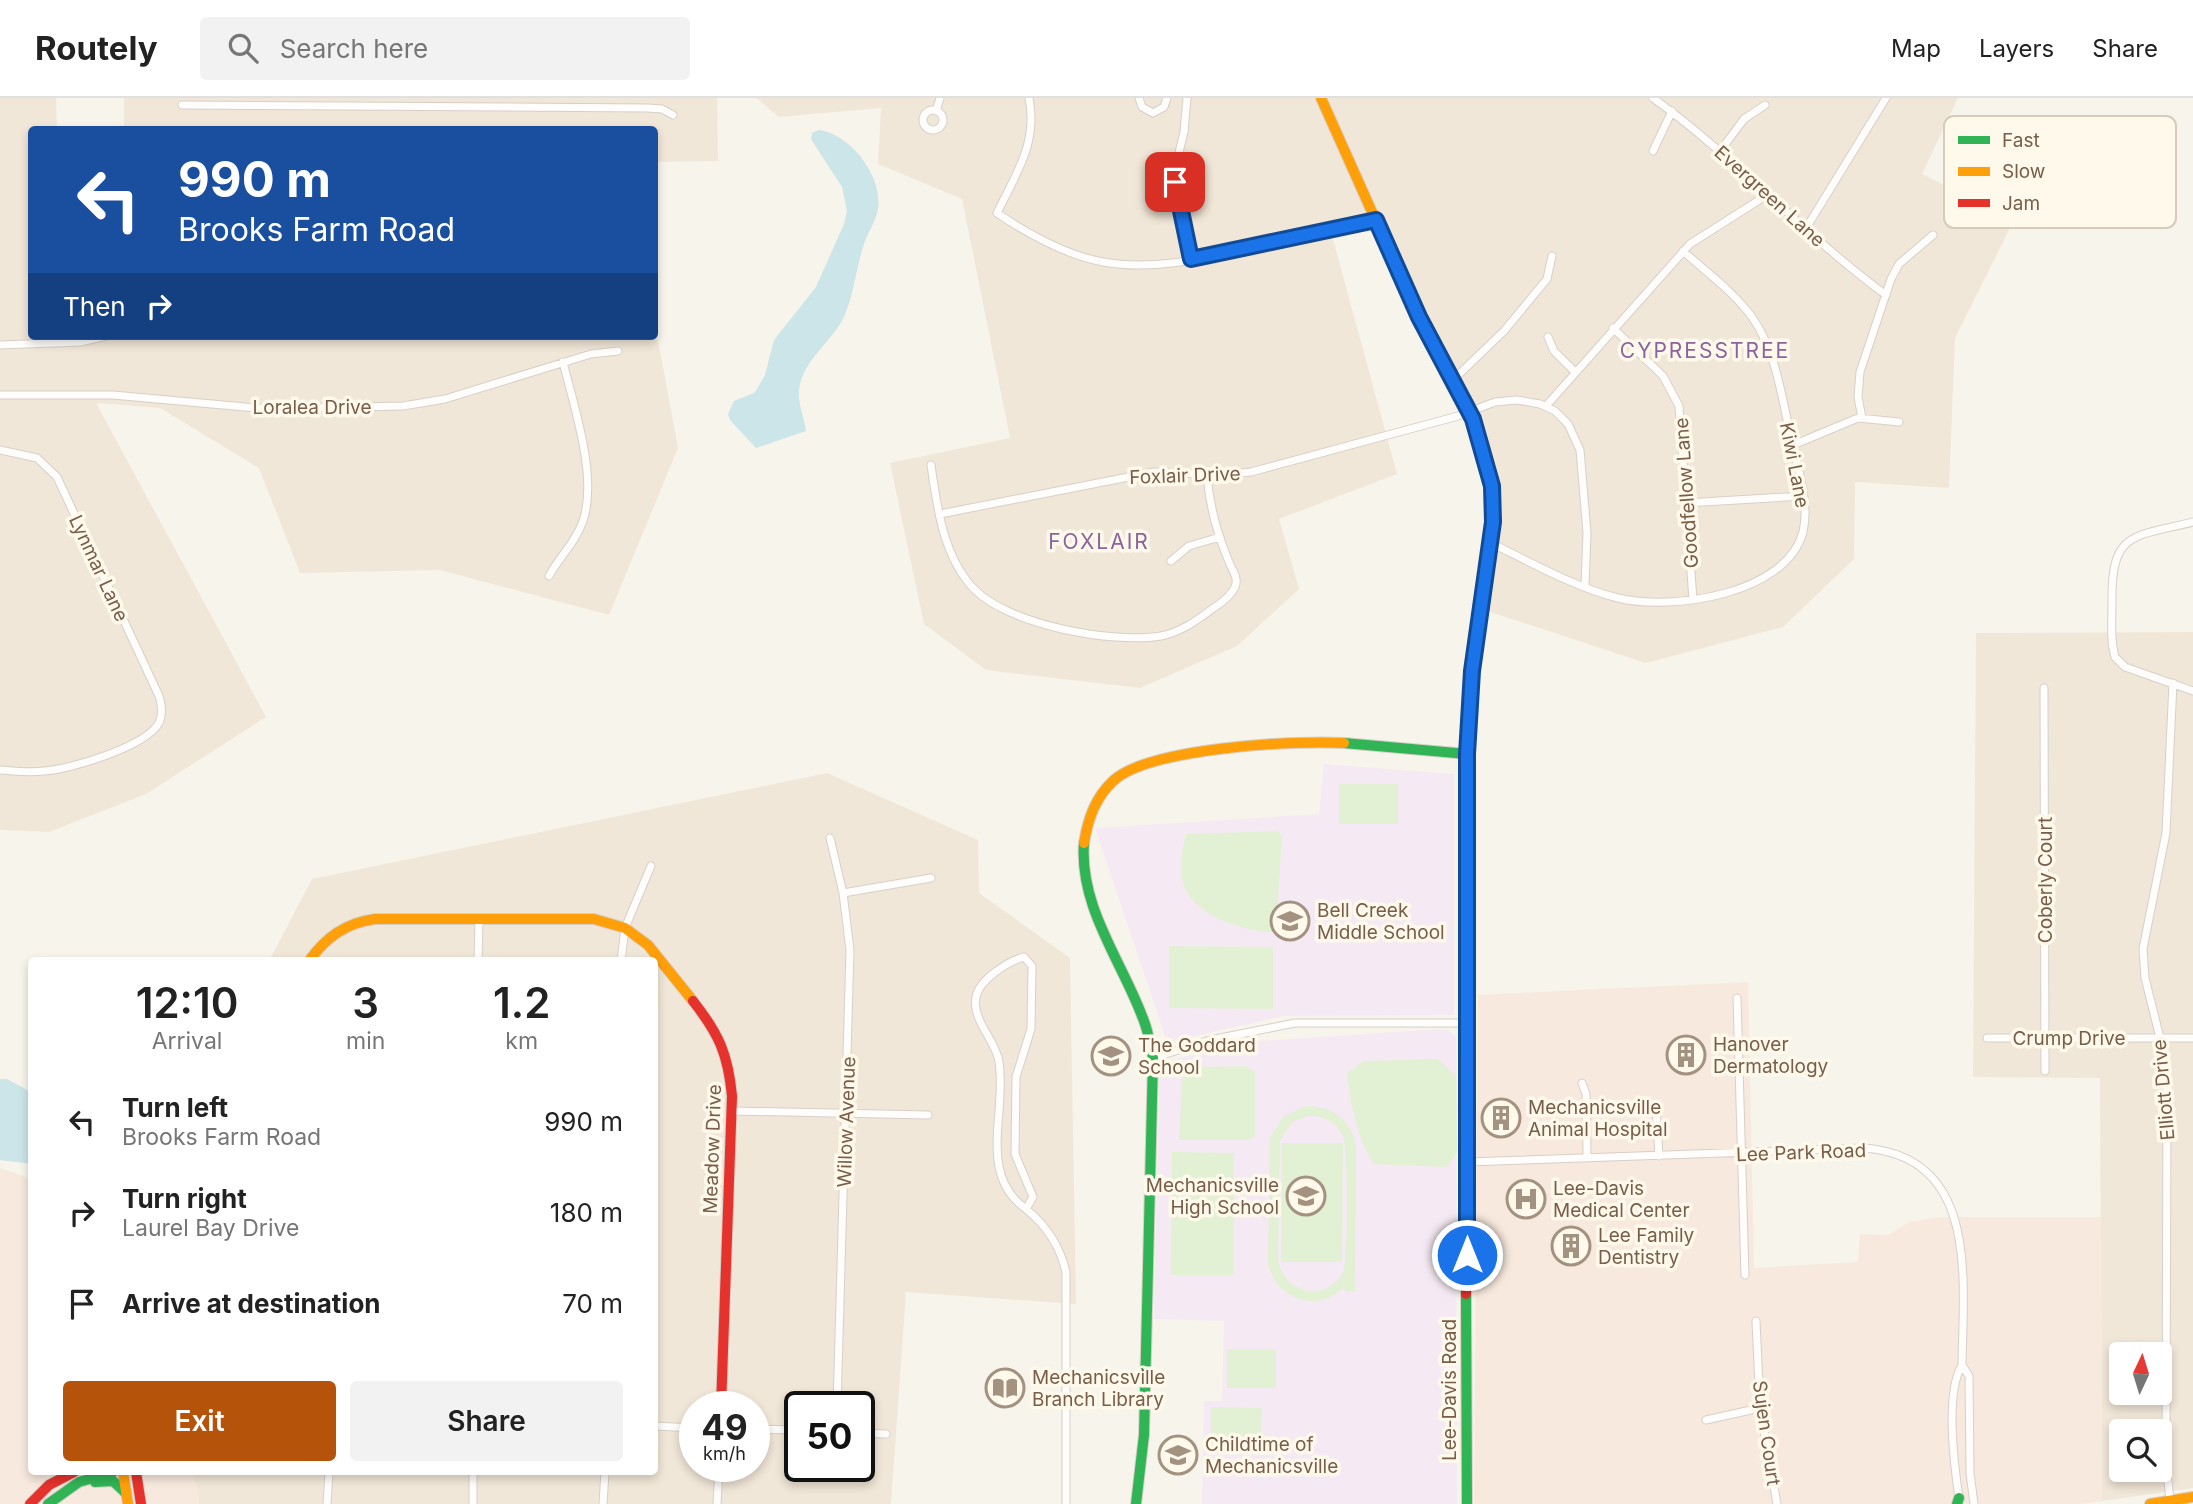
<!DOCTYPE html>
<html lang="en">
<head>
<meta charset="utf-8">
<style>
  body { margin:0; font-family:Inter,sans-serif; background:#f2f2f2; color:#222; height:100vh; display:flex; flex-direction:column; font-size:26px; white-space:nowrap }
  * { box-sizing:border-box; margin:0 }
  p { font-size:23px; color:#767676 }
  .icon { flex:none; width:38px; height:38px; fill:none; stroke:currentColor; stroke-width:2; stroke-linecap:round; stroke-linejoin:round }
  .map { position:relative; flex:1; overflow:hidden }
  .sheet { position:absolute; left:28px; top:859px; width:630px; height:518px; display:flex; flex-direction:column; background:#fff; border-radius:7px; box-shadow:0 4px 10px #0003 }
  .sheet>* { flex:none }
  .guide { position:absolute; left:28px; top:28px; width:630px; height:214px; border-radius:7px; box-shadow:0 4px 10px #0003; background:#1a4fa0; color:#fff; overflow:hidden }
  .needle { width:46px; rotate:4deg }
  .tools { position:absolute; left:2109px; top:1244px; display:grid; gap:14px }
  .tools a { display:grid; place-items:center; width:63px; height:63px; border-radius:7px; background:#fff; box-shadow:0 4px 10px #0003; font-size:35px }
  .speed { position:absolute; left:679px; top:1293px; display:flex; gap:14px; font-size:35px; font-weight:700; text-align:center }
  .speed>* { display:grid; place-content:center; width:91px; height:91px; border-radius:50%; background:#fff; box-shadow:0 4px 10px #0003; line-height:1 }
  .speed small { font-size:18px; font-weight:400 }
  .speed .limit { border:4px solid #111; border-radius:10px; background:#fff; color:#111 }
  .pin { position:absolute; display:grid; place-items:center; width:60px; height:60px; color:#fff; margin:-30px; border-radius:14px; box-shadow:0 4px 10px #0006 }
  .me { position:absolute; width:77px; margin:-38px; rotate:0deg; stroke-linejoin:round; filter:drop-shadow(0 0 5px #0008) }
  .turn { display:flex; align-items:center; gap:24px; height:147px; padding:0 35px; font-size:32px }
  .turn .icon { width:91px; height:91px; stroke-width:2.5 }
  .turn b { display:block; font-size:49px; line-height:60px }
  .then { display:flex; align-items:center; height:66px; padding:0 35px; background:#0003; gap:14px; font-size:26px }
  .eta { display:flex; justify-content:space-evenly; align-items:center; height:119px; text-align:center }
  .eta b { font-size:42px; font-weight:600; line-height:49px }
  .button { display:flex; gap:14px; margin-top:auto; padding:14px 35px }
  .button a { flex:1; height:80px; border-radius:7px; background:#b45309; color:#fff; font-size:28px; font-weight:600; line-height:80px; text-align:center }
  .button a+a { background:#f2f2f2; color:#222 }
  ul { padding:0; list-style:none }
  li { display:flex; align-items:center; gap:21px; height:91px; padding:0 35px }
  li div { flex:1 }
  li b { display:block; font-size:26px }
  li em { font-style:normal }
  header { display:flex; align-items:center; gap:42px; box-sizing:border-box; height:98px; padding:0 35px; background:#fff; border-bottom:2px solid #e0e0e0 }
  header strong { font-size:33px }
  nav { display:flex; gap:38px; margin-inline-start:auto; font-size:24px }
  .search { width:490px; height:63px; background:#f2f2f2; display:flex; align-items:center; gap:18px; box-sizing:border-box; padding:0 24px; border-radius:7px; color:#767676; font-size:26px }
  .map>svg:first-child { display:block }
  .residential { fill:#f1e7d8; fill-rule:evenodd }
  .commercial { fill:#f8e9de }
  .education { fill:#f5eaf3 }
  .green { fill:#e2f0d4; fill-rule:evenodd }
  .water { fill:#cbe5e9 }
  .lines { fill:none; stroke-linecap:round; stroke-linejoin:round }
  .street-casing { stroke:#d6d0c8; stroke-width:9 }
  .fast-casing { stroke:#d7d0c7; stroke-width:12 }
  .slow-casing { stroke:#d7d0c7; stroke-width:12 }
  .jam-casing { stroke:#d7d0c7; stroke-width:12 }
  .street { stroke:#fefdfc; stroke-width:7 }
  .fast { stroke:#30b455; stroke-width:10 }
  .slow { stroke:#ff9f0a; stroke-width:10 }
  .jam { stroke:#e5322d; stroke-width:10 }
  .route-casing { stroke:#114b97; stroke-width:18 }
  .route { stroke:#1a73e8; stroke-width:12 }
  .labels { text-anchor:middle; stroke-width:7; stroke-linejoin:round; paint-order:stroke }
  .street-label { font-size:19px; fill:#785d48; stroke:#fff9ec }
  .poi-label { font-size:19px; fill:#785d48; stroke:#fff9ec; text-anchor:start }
  .neighbourhood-label { font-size:21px; letter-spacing:2px; fill:#8d639c; stroke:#fff9ec }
  .key { fill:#fff9ec; stroke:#d6cabb; stroke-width:2 }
  .key-label { font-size:19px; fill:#785d48 }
</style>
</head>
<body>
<header>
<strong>Routely</strong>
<div class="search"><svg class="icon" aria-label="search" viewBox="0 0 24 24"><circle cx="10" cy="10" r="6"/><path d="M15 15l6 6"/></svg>Search here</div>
<nav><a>Map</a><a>Layers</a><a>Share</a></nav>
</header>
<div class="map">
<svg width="2193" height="1406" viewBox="0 0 2193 1406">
  <rect width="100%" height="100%" fill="#f7f4eb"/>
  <path class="residential" d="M0 0H56L57 31 32 32V238H654L655 226 678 350 609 517 440 472 300 475 259 370 160 310 96 305 266 619 146 696 49 734 0 732Z
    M124 0H717L718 63 655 64 654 32H124Z
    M756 0H1958L1922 76 2014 122 1955 240 1949 390 1855 384 1854 461 1783 529 1646 565 1481 511 1493 415 1483 354 1371 124 1331 134 1397 376 1279 421 1299 491 1237 548 1140 590 986 572 924 526 890 365 1010 340 962 101 878 66 881 10 779 19Z
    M2193 534V1390L2102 1403 2100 980 1973 979 1976 535ZM2121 1256H2160V1295H2121ZM2121 1334H2160V1372H2121Z
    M827 675 978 742 979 795 1070 860 1076 1206 906 1194 891 1406H199L194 1374H654V863H269L312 781ZM695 1309H754V1368H695ZM800 1309H859V1368H800Z"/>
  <path class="commercial" d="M1748 884 1754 1170 1858 1164 1860 1136 1888 1137 1909 1124 1940 1119H2101L2102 1403 2082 1406H1474L1478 897Z
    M0 1070 31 1081 32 1374H194L199 1406H0Z"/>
  <path class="education" d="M1324 666 1454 676V917L1284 918 1167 944 1095 730 1319 716Z
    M1442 931 1450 933 1456 940 1457 1406H1202L1204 1303H1222L1224 1223 1154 1221 1159 975 1175 961 1245 944Z"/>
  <path class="green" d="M1339 686H1398V726H1339Z
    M1277 733 1282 737 1276 834C1247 835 1191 817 1183 785 1179 769 1182 752 1186 736Z
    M1169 848 1273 849V911L1169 910Z
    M1438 961 1456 978 1457 1054 1447 1069 1374 1066C1356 1037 1351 1008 1347 975L1364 963Z
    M1246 968 1255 974V1038L1249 1042H1179L1182 981 1196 969Z
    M1306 1008C1332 1007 1353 1023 1356 1049L1355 1194 1345 1193 1344 1189C1318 1216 1277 1202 1268 1166L1270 1040 1283 1019ZM1308 1018C1323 1017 1337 1024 1343 1038 1348 1050 1348 1163 1343 1174 1326 1207 1280 1194 1278 1159L1280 1043 1292 1024Z
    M1282 1045H1343L1342 1164H1281Z
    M1172 1054 1234 1055V1177H1171Z
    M1227 1251H1276V1290H1227Z
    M1211 1309 1262 1310 1261 1349 1211 1348Z"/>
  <path class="water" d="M819 32C851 36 883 79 878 111 876 123 868 134 864 146 856 170 854 196 844 219 832 243 807 259 800 286 796 304 804 317 806 333L756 350 730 322 728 316 734 303 754 295 757 291 765 277 774 242 816 189 844 126 847 113 842 89 811 41 812 35Z
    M0 981H7L31 994V1066L0 1062Z"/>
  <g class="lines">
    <defs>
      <path id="street" d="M1029 0C1038 45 1016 76 997 115 1028 136 1066 157 1103 164 1158 174 1218 157 1272 146 1306 138 1342 133 1376 122
        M1139 0 1142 9 1153 15 1164 9 1167 0
        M1187 0 1184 34 1174 75 1191 161
        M1653 0C1736 60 1804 137 1886 197
        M182 7 647 10 662 11 673 17
        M923 22a10 10 0 1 1 20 0a10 10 0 1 1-20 0Z
        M936 13 940 0
        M1721 52 1744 21 1765 7
        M1653 53 1672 13
        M1805 132 1886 0
        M1613 230 1663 278 1679 308 1693 502
        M1548 239 1554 253 1575 274
        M0 247 80 244 106 238
        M1453 282 1504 233 1547 181 1552 158
        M0 297H113L267 311 403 308 445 301 591 256 618 253
        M1546 308 1690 146 1767 97
        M1862 320 1858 299 1860 274 1891 181 1899 166 1933 137
        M1793 347 1858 320 1899 324
        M0 352 37 360 57 379 159 598C162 607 163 616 159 625 145 649 71 671 44 673 29 675 15 673 0 672
        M931 367C937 409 943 458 974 491 1009 527 1112 546 1161 538 1181 534 1196 523 1212 511 1220 506 1231 498 1235 489 1239 480 1232 472 1229 464 1218 438 1209 405 1207 376
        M1686 405 1803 398
        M940 416 1154 374 1221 377 1251 374 1458 318 1495 304 1517 302 1540 306 1555 313 1568 326 1580 352 1587 435 1585 487
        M2193 424C2131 439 2111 434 2112 505 2112 522 2110 543 2115 559L2125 569 2193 593
        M1491 445C1530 464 1576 490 1618 500 1671 513 1786 497 1803 434 1810 404 1797 368 1791 340 1782 300 1776 253 1752 219 1734 194 1706 174 1683 153
        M1171 463 1189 448 1220 439
        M549 478C559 459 576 444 583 423 598 379 574 309 563 264
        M2044 590 2045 973
        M830 740 843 795 850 852 837 1309
        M843 795 931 780
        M1024 859 1032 868 1031 931 1016 979 1015 1056 1033 1099 1026 1111C977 1076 1007 1015 999 964 996 942 971 922 976 899 979 882 1008 863 1024 859Z
        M478 863 479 821
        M621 863 625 830 651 768
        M1737 900 1745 1177
        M1987 940H2193
        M1153 960 1210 942 1295 925H1467
        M1582 985 1586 996 1587 1060
        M1656 1009 1659 1058
        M732 1013 928 1017
        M1467 1064 1863 1050C1980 1058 1963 1182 1962 1267L1969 1278 1970 1375 1974 1406
        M1026 1111C1047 1128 1060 1148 1066 1174V1406
        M1756 1223 1760 1310 1777 1406
        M1706 1322 1760 1310
        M654 1328 695 1330
        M754 1331 800 1332
        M859 1335 886 1336
        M1959 1400C1954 1366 1945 1295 1962 1267
        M2170 1402 2166 1366 2167 988 2160 940 2145 880 2143 851 2166 735 2173 585
        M327 1406 329 1374
        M473 1406V1374
        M603 1406 605 1374
        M717 1406 719 1368"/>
      <path id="fast" d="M1344 645 1467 656
        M1084 745C1079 808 1121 862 1142 918 1148 931 1150 946 1153 960L1144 1337 1136 1406
        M1465 833V726L1472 573 1491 445 1492 388 1475 327
        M1466 1196 1467 1406
        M95 1384 113 1383 126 1395
        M48 1406 79 1384 113 1374
        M1957 1406 1959 1400"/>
      <path id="slow" d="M1321 0 1419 219 1475 327
        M1084 745C1088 721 1095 700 1113 683 1148 650 1295 642 1344 645
        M309 863C326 839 346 825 375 821H594L625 830 648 847 693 903
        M123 1374 128 1406
        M2150 1406 2193 1399"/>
      <path id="jam" d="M1465 833 1466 1196
        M693 903C719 936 728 956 732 998L721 1309
        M136 1374 141 1406
        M30 1406 49 1387 74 1374"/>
    </defs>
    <use href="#street" class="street-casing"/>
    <use href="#fast" class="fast-casing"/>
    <use href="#slow" class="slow-casing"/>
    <use href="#jam" class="jam-casing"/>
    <use href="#street" class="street"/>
    <use href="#fast" class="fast"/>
    <use href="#slow" class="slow"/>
    <use href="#jam" class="jam"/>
  </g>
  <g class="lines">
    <defs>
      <path id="route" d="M1175 84 1191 161 1376 122 1419 219 1473 321 1492 388 1493 424 1472 573 1467 656V1157"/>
    </defs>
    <use href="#route" class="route-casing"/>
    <use href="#route" class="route"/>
  </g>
  <defs>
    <symbol id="school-ring" viewBox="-11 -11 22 22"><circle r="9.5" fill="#fff9ec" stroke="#a49281" stroke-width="1.5"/><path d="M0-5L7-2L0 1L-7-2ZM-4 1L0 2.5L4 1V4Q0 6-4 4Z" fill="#a49281"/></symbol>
    <symbol id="building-ring" viewBox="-11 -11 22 22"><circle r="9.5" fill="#fff9ec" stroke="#a49281" stroke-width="1.5"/><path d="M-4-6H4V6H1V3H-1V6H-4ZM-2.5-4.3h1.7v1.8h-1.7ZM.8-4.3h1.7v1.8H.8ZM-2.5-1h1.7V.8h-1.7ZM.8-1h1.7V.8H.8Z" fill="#a49281"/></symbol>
    <symbol id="hospital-ring" viewBox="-11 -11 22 22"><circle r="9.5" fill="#fff9ec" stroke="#a49281" stroke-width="1.5"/><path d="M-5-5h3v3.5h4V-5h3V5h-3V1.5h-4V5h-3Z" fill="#a49281"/></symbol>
    <symbol id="library-ring" viewBox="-11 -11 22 22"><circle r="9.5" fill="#fff9ec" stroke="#a49281" stroke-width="1.5"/><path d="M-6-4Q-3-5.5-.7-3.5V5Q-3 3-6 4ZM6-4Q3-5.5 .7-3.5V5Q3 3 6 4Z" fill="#a49281"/></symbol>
  </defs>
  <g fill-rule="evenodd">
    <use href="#school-ring" x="1268" y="801" width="44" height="44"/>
    <use href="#building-ring" x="1664" y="935" width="44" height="44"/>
    <use href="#school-ring" x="1089" y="936" width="44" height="44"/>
    <use href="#building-ring" x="1479" y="998" width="44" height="44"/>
    <use href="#school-ring" x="1284" y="1076" width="44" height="44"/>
    <use href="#hospital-ring" x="1504" y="1079" width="44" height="44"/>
    <use href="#building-ring" x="1549" y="1126" width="44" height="44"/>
    <use href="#library-ring" x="983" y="1268" width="44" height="44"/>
    <use href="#school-ring" x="1156" y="1335" width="44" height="44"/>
  </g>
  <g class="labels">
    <g class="street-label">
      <text transform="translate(1770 98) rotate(42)" y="7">Evergreen Lane</text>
      <text x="312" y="316">Loralea Drive</text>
      <text transform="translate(1795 367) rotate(79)" y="7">Kiwi Lane</text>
      <text transform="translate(1185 377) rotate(-2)" y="7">Foxlair Drive</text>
      <text transform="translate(1686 395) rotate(-94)" y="7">Goodfellow Lane</text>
      <text transform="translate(99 470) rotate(65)" y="7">Lynmar Lane</text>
      <text transform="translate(2045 782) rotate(-90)" y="7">Coberly Court</text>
      <text x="2069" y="947">Crump Drive</text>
      <text transform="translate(2163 992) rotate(-95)" y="7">Elliott Drive</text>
      <text transform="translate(846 1024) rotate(-88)" y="7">Willow Avenue</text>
      <text transform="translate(712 1051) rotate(-88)" y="7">Meadow Drive</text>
      <text transform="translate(1801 1054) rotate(-2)" y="7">Lee Park Road</text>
      <text transform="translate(1449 1292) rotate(-90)" y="7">Lee-Davis Road</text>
      <text transform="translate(1767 1335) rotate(82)" y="7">Sujen Court</text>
    </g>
    <g class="poi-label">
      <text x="1317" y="819">Bell Creek<tspan x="1317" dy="22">Middle School</tspan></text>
      <text x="1713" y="953">Hanover<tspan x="1713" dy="22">Dermatology</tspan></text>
      <text x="1138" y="954">The Goddard<tspan x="1138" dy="22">School</tspan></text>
      <text x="1528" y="1016">Mechanicsville<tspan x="1528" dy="22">Animal Hospital</tspan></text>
      <text x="1279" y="1094" text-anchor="end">Mechanicsville<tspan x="1279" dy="22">High School</tspan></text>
      <text x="1553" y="1097">Lee-Davis<tspan x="1553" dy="22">Medical Center</tspan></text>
      <text x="1598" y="1144">Lee Family<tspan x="1598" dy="22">Dentistry</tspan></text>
      <text x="1032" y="1286">Mechanicsville<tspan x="1032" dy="22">Branch Library</tspan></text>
      <text x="1205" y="1353">Childtime of<tspan x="1205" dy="22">Mechanicsville</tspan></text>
    </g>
    <g class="neighbourhood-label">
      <text x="1705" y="260">CYPRESSTREE</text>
      <text x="1099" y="451">FOXLAIR</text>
    </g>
  </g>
  <rect x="1944" y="18" width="232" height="112" rx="10" class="key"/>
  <rect x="1958" y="38" width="32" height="8" fill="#30b455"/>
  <rect x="1958" y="69" width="32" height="9" fill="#ff9f0a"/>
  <rect x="1958" y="101" width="32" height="8" fill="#e5322d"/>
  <g class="key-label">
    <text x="2002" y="49">Fast</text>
    <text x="2002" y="80">Slow</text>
    <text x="2002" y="112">Jam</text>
  </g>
</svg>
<div class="tools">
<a><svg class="needle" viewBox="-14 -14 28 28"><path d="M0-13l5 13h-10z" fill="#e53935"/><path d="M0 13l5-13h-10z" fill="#767676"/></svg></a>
<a><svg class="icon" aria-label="search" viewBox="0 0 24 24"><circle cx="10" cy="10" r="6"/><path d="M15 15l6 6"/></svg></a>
</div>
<div class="speed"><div>49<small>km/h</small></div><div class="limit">50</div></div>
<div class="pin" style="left:1175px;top:84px;background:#d93025"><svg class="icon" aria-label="arrive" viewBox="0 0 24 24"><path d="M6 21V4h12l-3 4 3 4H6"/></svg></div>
<svg class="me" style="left:1467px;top:1157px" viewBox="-20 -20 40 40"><circle r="17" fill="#1a73e8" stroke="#fff" stroke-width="3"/><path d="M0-11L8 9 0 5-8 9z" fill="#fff"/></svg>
<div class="guide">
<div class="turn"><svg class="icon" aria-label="left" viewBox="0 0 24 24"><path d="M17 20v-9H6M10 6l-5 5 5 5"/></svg><div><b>990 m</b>Brooks Farm Road</div></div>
<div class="then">Then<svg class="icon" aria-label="right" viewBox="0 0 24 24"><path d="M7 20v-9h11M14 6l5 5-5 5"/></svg></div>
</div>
<section class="sheet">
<div class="eta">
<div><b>12:10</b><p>Arrival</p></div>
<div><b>3</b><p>min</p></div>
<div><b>1.2</b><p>km</p></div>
</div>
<ul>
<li><svg class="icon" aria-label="left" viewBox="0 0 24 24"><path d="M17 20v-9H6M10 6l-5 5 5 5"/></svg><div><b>Turn left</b><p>Brooks Farm Road</p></div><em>990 m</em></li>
<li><svg class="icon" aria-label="right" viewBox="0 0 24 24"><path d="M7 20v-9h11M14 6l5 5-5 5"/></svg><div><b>Turn right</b><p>Laurel Bay Drive</p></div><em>180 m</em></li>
<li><svg class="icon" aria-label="arrive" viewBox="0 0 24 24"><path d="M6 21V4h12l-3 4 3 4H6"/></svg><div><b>Arrive at destination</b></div><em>70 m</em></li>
</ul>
<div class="button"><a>Exit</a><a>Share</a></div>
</section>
</div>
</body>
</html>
